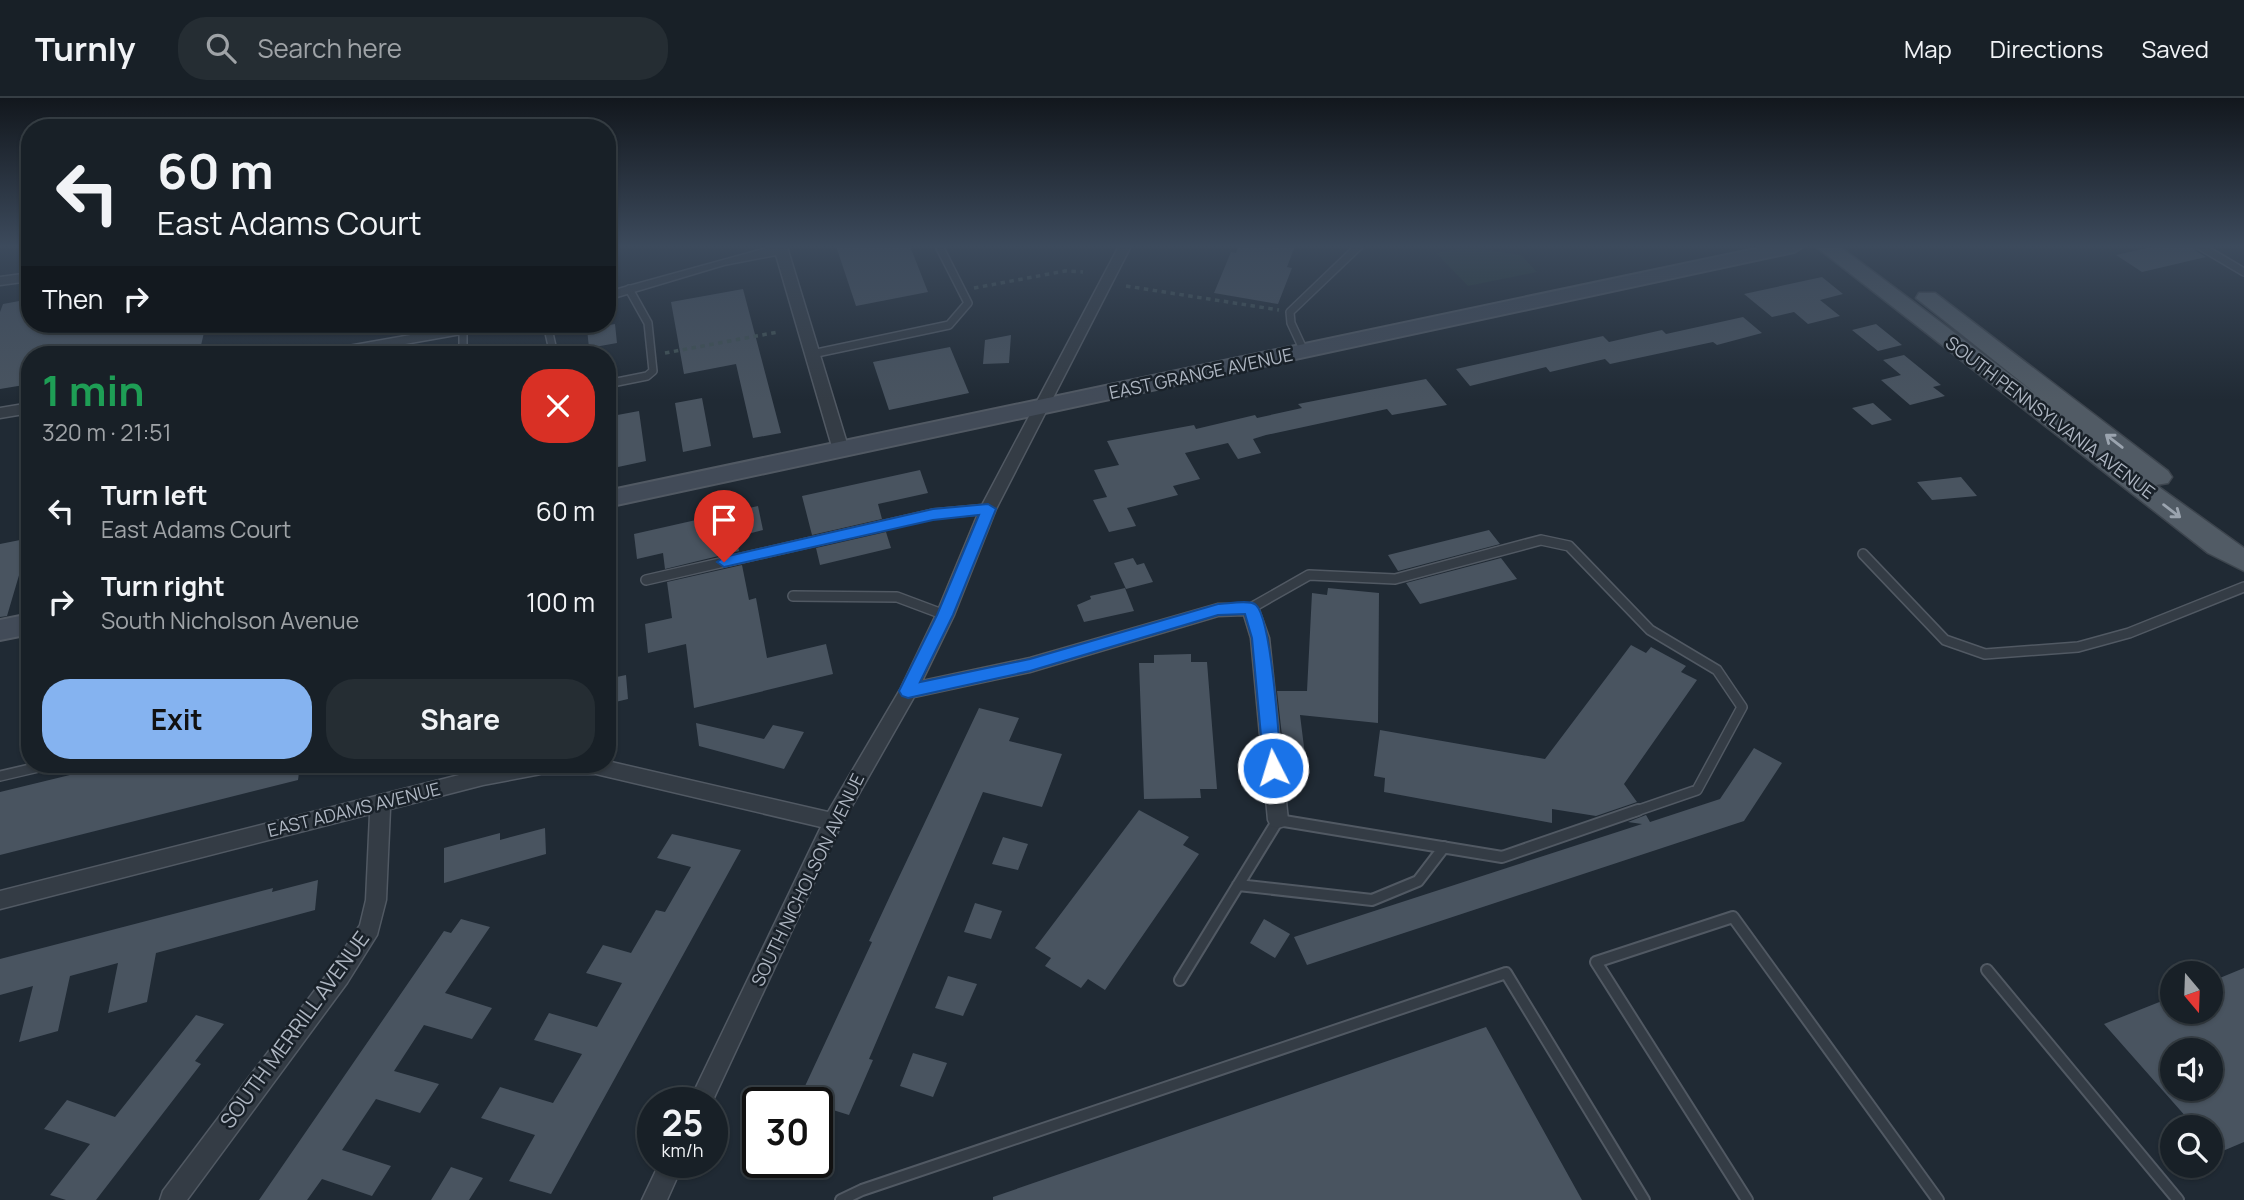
<!DOCTYPE html>
<html lang="en">
<head>
<meta charset="utf-8">
<style>
  body { margin:0; font-family:Manrope,sans-serif; background:#252d33; color:#f1f3f6; height:100vh; display:flex; flex-direction:column; font-size:26px; white-space:nowrap }
  * { box-sizing:border-box; margin:0 }
  p { font-size:23px; color:#9fa3a7 }
  .icon { flex:none; width:38px; height:38px; fill:none; stroke:currentColor; stroke-width:2; stroke-linecap:round; stroke-linejoin:round }
  .map { position:relative; flex:1; overflow:hidden }
  .panel { position:absolute; left:21px; top:248px; width:595px; height:427px; display:flex; flex-direction:column; background:#182027; border-radius:28px; box-shadow:0 2px 5px #0004,0 0 0 2px #363e44 }
  .panel>* { flex:none }
  .top-card { position:absolute; left:21px; top:21px; width:595px; height:214px; border-radius:28px; box-shadow:0 2px 5px #0004,0 0 0 2px #363e44; background:#182027; color:#f1f3f6; overflow:hidden }
  .needle { width:46px; rotate:161deg }
  .fabs { position:absolute; left:2160px; top:863px; display:grid; gap:14px }
  .fabs a { display:grid; place-items:center; width:63px; height:63px; border-radius:50%; background:#182027; box-shadow:0 2px 5px #0004,0 0 0 2px #363e44; font-size:35px }
  .speed { position:absolute; left:637px; top:989px; display:flex; gap:14px; font-size:35px; font-weight:700; text-align:center }
  .speed>* { display:grid; place-content:center; width:91px; height:91px; border-radius:50%; background:#182027; box-shadow:0 2px 5px #0004,0 0 0 2px #363e44; line-height:1 }
  .speed small { font-size:18px; font-weight:400 }
  .speed .limit { border:4px solid #111; border-radius:10px; background:#fff; color:#111 }
  .pin { position:absolute; display:grid; place-items:center; width:60px; height:60px; color:#fff; margin:-72px -30px; border-radius:50% 50% 50% 0; rotate:-45deg; box-shadow:0 0 7px #0007 }
  .pin .icon { rotate:45deg }
  .me { position:absolute; width:77px; margin:-38px; rotate:355deg; stroke-linejoin:round; filter:drop-shadow(0 0 5px #0008) }
  .turn { display:flex; align-items:center; gap:24px; height:147px; padding:0 21px; font-size:32px }
  .turn .icon { width:91px; height:91px; stroke-width:2.5 }
  .turn b { display:block; font-size:49px; line-height:60px }
  .then { display:flex; align-items:center; height:66px; padding:0 21px; background:#0003; gap:14px; font-size:26px }
  .round { display:grid; place-items:center; flex:none; width:74px; height:74px; border-radius:28px; background:#252d33 }
  .summary { display:flex; align-items:center; justify-content:space-between; height:119px; padding:0 21px }
  h1 { font-size:42px; font-weight:700; line-height:52px; color:#1e9e55 }
  .primary-button { display:flex; gap:14px; margin-top:auto; padding:14px 21px }
  .primary-button a { flex:1; height:80px; border-radius:28px; background:#85b3f0; color:#111; font-size:28px; font-weight:700; line-height:80px; text-align:center }
  .primary-button a+a { background:#252d33; color:#f1f3f6 }
  ul { padding:0; list-style:none }
  li { display:flex; align-items:center; gap:21px; height:91px; padding:0 21px }
  li div { flex:1 }
  li b { display:block; font-size:26px }
  li em { font-style:normal }
  header { display:flex; align-items:center; gap:42px; box-sizing:border-box; height:98px; padding:0 35px; background:#182027; border-bottom:2px solid #363e44 }
  header strong { font-size:33px }
  nav { display:flex; gap:38px; margin-inline-start:auto; font-size:24px }
  .search { width:490px; height:63px; background:#252d33; display:flex; align-items:center; gap:18px; box-sizing:border-box; padding:0 24px; border-radius:28px; color:#9fa3a7; font-size:26px }
  .map>svg:first-child { display:block }
  .green { fill:#253837 }
  .building { fill:#495460; fill-rule:evenodd }
  .lines { fill:none; stroke-linecap:round; stroke-linejoin:round }
  .lane-far2-casing { stroke:#515963; stroke-width:10 }
  .lane-far1-casing { stroke:#515963; stroke-width:12 }
  .lane-casing { stroke:#515963; stroke-width:14 }
  .street-casing { stroke:#515963; stroke-width:3 }
  .secondary-casing { stroke:#515963; stroke-width:4 }
  .primary-casing { stroke:#3d454e; stroke-width:3 }
  .path { stroke:#425355; stroke-width:3.5; stroke-dasharray:4.5 4.5; stroke-linecap:butt }
  .lane-far2 { stroke:#343c45; stroke-width:7 }
  .lane-far1 { stroke:#343c45; stroke-width:9 }
  .lane { stroke:#343c45; stroke-width:10 }
  .street { fill:#343c45; fill-rule:evenodd }
  .secondary { fill:#424b58; fill-rule:evenodd }
  .primary { fill:#515b65; fill-rule:evenodd }
  .oneway { stroke:#9ba4af }
  .route { fill:#1a73e8; stroke:#114b97; stroke-width:2 }
  .labels { text-anchor:middle; stroke-width:5; stroke-linejoin:round; paint-order:stroke }
  .street-label { font-size:18px; fill:#aeb6c2; stroke:#192129 }
  .near-street-label { font-size:21px; fill:#aeb6c2; stroke:#192129 }
</style>
</head>
<body>
<header>
<strong>Turnly</strong>
<div class="search"><svg class="icon" aria-label="search" viewBox="0 0 24 24"><circle cx="10" cy="10" r="6"/><path d="M15 15l6 6"/></svg>Search here</div>
<nav><a>Map</a><a>Directions</a><a>Saved</a></nav>
</header>
<div class="map">
<svg width="2244" height="1102" viewBox="0 0 2244 1102">
  <rect width="100%" height="100%" fill="#202a34"/>
  <path class="green" d="M1467 149 1521 157 1537 174 1468 188 1436 155Z"/>
  <path class="building" d="M836 148H910L928 194 856 208Z
    M1239 148H1295L1287 169 1292 170 1278 206 1214 195 1231 154 1236 155Z
    M2156 148H2194L2196 153 2206 159 2142 174 2116 157Z
    M1822 179 1843 196 1820 202 1840 218 1808 226 1794 214 1772 219 1744 196Z
    M743 191 781 335 753 340 736 266 684 276 671 204Z
    M30 201V226H206L199 256 30 257V286L0 291V214L3 206Z
    M1743 219 1762 235 1717 247 1713 244 1610 266 1605 261 1550 274 1546 269 1470 288 1456 271 1603 238 1609 244 1662 232 1666 236Z
    M615 226 617 245 589 250 587 231Z
    M1876 226 1902 247 1878 253 1852 232Z
    M1011 237 1009 265 983 266 985 242Z
    M950 249 969 295 889 312 873 264Z
    M1904 257 1941 287 1933 289 1945 298 1910 307 1881 282 1901 277 1883 262Z
    M1426 281 1447 307 1392 317 1387 311 1266 337 1253 341 1261 355 1238 361 1228 345 1185 355 1200 381 1173 388 1178 397 1127 410 1136 428 1109 434 1093 402 1107 399 1094 372 1119 367 1107 343 1194 327 1196 331 1255 317 1257 320 1302 310 1298 306Z
    M702 300 711 348 683 354 675 305Z
    M1873 305 1892 322 1872 327 1852 310Z
    M639 313 646 363 618 369 612 318Z
    M920 372 928 395 878 406 882 421 812 437 802 398Z
    M1961 379 1977 398 1932 402 1917 384Z
    M758 408 763 432 736 439 739 453 665 471 663 455 637 461 634 436Z
    M1489 432 1500 446 1398 473 1388 457Z
    M886 434 891 450 820 467 816 450Z
    M30 440 7 518 0 519V446Z
    M1133 460 1137 467 1144 465 1153 484 1126 491 1114 465Z
    M1501 460 1517 481 1420 506 1406 485Z
    M742 467 749 502 756 500 767 560 826 546 833 576 694 610 686 546 648 555 645 526 672 520 667 484Z
    M1125 490 1134 513 1084 524 1077 507 1091 501 1090 498Z
    M1328 490 1379 495 1378 625 1300 617 1306 665H1285L1277 593H1307L1312 495 1327 497Z
    M1631 547 1646 555 1651 549 1686 568 1681 574 1697 582 1624 686 1637 704 1596 718 1552 711V725L1384 694 1385 680 1374 678 1380 632 1545 661Z
    M1191 556V564H1207L1217 691H1200L1201 700 1144 701 1139 565H1154V557Z
    M626 577 628 601 607 606V581Z
    M979 610 1019 620 1009 643 1062 656 1042 709 983 694 869 961 873 962 849 1017 817 1007V1004L799 1001 872 844 869 843 890 798Z
    M696 625 764 641 773 627 804 634 784 671 699 648Z
    M1754 650 1782 665 1744 723 1307 867 1294 839 1642 726 1628 724 1646 717 1650 724 1720 701Z
    M111 667H300L298 682 0 757V694Z
    M1139 712 1189 739 1183 747 1199 756 1105 892 1088 881 1081 890 1045 868 1051 860 1035 850Z
    M545 730 546 756 444 785V750L500 735V742Z
    M672 736 741 752 551 1096 509 1083 535 1037 481 1020 500 989 553 1005 582 956 534 942 549 915 597 929 622 885 586 875 603 847 631 855 656 812 665 814 691 769 657 760Z
    M1003 739 1028 746 1018 772 992 766Z
    M318 782 315 812 156 855 147 904 108 915 118 865 70 878 58 933 19 944 33 888 0 897V861L273 790 272 794Z
    M975 805 1002 813 991 841 964 834Z
    M461 821 490 829 445 895 492 910 472 941 424 927 394 973 439 986 420 1015 376 1001 342 1052 391 1068 372 1098 322 1081 307 1102H259L444 833 451 835Z
    M1264 821 1290 836 1275 860 1250 845Z
    M2244 870V1044L2218 1055 2210 1046V1029H2195L2104 926 2172 899V914H2210V884ZM2172 952H2210V990H2172Z
    M948 878 977 886 963 918 935 910Z
    M196 917 224 926 195 963 201 966 96 1102H66L50 1097 90 1046 44 1031 67 1002 115 1019Z
    M1486 929 1582 1102H993V1099Z
    M913 955 947 965 933 999 900 988Z
    M451 1069 483 1080 469 1102H431Z"/>
  <g class="lines">
    <defs>
      <path id="lane-far2" d="M2200 148 2244 174
        M547 226 554 257
        M463 231V257
        M1304 253 1291 225 1290 214 1359 148
        M812 256 949 227 968 205 939 148
        M607 286 647 278 653 273 648 225 629 191"/>
      <path id="lane-far1" d="M1863 456 1945 542 1985 556 2078 549 2129 535 2244 489
        M646 482 933 416 988 411
        M793 498 897 499 945 517
        M1251 510 1309 477 1395 481 1541 442 1569 448 1650 532 1717 572 1742 609 1697 692 1633 714
        M0 678 47 667"/>
      <path id="lane" d="M1238 787 1372 802 1418 783 1444 749
        M1987 872 2178 1102
        M1180 882 1278 722 1502 759 1638 712
        M841 1102 862 1092 1506 875 1644 1102
        M1747 1102 1596 864 1733 819 1938 1102"/>
      <path id="street" d="M774 148H786L788 152 849 352 846 356 841 357 833 352 776 157 724 167 607 202V194Z
        M1119 148H1131L996 411 954 517 922 583 1030 560 1218 506H1257L1269 540 1288 722 1285 728 1278 730 1271 728 1268 722 1251 540 1244 517 1218 518 1030 574 914 599 840 729 712 1004H689L821 729 596 676H541L483 687 390 711 386 802 377 837 347 885 187 1102H160L163 1093 331 871 360 827 366 802 370 716 0 811V793L483 671 506 667H607V663L828 714 901 590 936 517 980 411Z
        M30 175V183L0 187V179Z
        M473 226H502L495 230 343 257H313L320 253Z
        M30 305V315L0 320V310Z
        M660 1064H684L667 1102H642Z"/>
      <path id="secondary" d="M1769 148H1803L1794 154 607 409V393Z
        M30 516V536L0 542V522Z"/>
      <path id="primary" d="M1815 148H1839L2035 295 1916 200 1919 195H1935L2168 373 2172 379 2168 385 2156 387 2244 450V473L2208 455Z"/>
    </defs>
    <use href="#lane-far2" class="lane-far2-casing"/>
    <use href="#lane-far1" class="lane-far1-casing"/>
    <use href="#lane" class="lane-casing"/>
    <use href="#street" class="street-casing"/>
    <use href="#secondary" class="secondary-casing"/>
    <use href="#primary" class="primary-casing"/>
    <path class="path" d="M1126 188 1279 212
      M974 190 1065 173 1083 174
      M665 255 778 234"/>
    <use href="#lane-far2" class="lane-far2"/>
    <use href="#lane-far1" class="lane-far1"/>
    <use href="#lane" class="lane"/>
    <use href="#street" class="street"/>
    <use href="#secondary" class="secondary"/>
    <use href="#primary" class="primary"/>
  </g>
  <defs><path id="oneway-shaft" d="M-6 0H5M1.5-3L5.5 0L1.5 3" fill="none" stroke-width="1.6" stroke-linecap="round" stroke-linejoin="round" transform="scale(1.75)"/></defs>
  <g class="oneway">
    <use href="#oneway-shaft" transform="translate(2114 343) rotate(-142)"/>
    <use href="#oneway-shaft" transform="translate(2172 413) rotate(37)"/>
  </g>
  <linearGradient id="sky" x2="0" y2="1"><stop stop-color="#12171d"/><stop offset="0.49" stop-color="#3c4a5c"/><stop offset="1" stop-color="#3c4a5c" stop-opacity="0"/></linearGradient>
  <rect width="2244" height="302" fill="url(#sky)"/>
  <path class="route" d="M988 406 996 411 953 517 920 584 1030 561 1218 506C1227 506 1250 501 1256 507 1272 522 1279 642 1281 670L1279 675H1267L1264 670 1252 540 1245 516 1218 517 1030 573 908 600 902 598 899 593 937 517 979 417 933 422 724 469 717 464 724 459 933 411Z"/>
  <g class="labels">
    <g class="street-label">
      <text transform="translate(1201 276) rotate(-12)" y="6">EAST GRANGE AVENUE</text>
      <text transform="translate(2050 320) rotate(37)" y="6">SOUTH PENNSYLVANIA AVENUE</text>
      <text transform="translate(354 712) rotate(-14)" y="6">EAST ADAMS AVENUE</text>
      <text transform="translate(808 782) rotate(-64)" y="6">SOUTH NICHOLSON AVENUE</text>
    </g>
    <g class="near-street-label">
      <text transform="translate(295 932) rotate(-54)" y="7">SOUTH MERRILL AVENUE</text>
    </g>
  </g>
</svg>
<div class="fabs">
<a><svg class="needle" viewBox="-14 -14 28 28"><path d="M0-13l5 13h-10z" fill="#e53935"/><path d="M0 13l5-13h-10z" fill="#9fa3a7"/></svg></a>
<a><svg class="icon" aria-label="sound" viewBox="0 0 24 24"><path d="M4 9h4l5-4v14l-5-4H4zM17 9q2 3 0 6"/></svg></a>
<a><svg class="icon" aria-label="search" viewBox="0 0 24 24"><circle cx="10" cy="10" r="6"/><path d="M15 15l6 6"/></svg></a>
</div>
<div class="speed"><div>25<small>km/h</small></div><div class="limit">30</div></div>
<div class="pin" style="left:724px;top:464px;background:#d93025"><svg class="icon" aria-label="arrive" viewBox="0 0 24 24"><path d="M6 21V4h12l-3 4 3 4H6"/></svg></div>
<svg class="me" style="left:1273px;top:670px" viewBox="-20 -20 40 40"><circle r="17" fill="#1a73e8" stroke="#fff" stroke-width="3"/><path d="M0-11L8 9 0 5-8 9z" fill="#fff"/></svg>
<div class="top-card">
<div class="turn"><svg class="icon" aria-label="left" viewBox="0 0 24 24"><path d="M17 20v-9H6M10 6l-5 5 5 5"/></svg><div><b>60 m</b>East Adams Court</div></div>
<div class="then">Then<svg class="icon" aria-label="right" viewBox="0 0 24 24"><path d="M7 20v-9h11M14 6l5 5-5 5"/></svg></div>
</div>
<section class="panel">
<div class="summary"><div><h1>1 min</h1><p>320 m · 21:51</p></div><a class="round" style="background:#d93025;color:#fff"><svg class="icon" aria-label="close" viewBox="0 0 24 24"><path d="M6 6l12 12M18 6L6 18"/></svg></a></div>
<ul>
<li><svg class="icon" aria-label="left" viewBox="0 0 24 24"><path d="M17 20v-9H6M10 6l-5 5 5 5"/></svg><div><b>Turn left</b><p>East Adams Court</p></div><em>60 m</em></li>
<li><svg class="icon" aria-label="right" viewBox="0 0 24 24"><path d="M7 20v-9h11M14 6l5 5-5 5"/></svg><div><b>Turn right</b><p>South Nicholson Avenue</p></div><em>100 m</em></li>
</ul>
<div class="primary-button"><a>Exit</a><a>Share</a></div>
</section>
</div>
</body>
</html>
